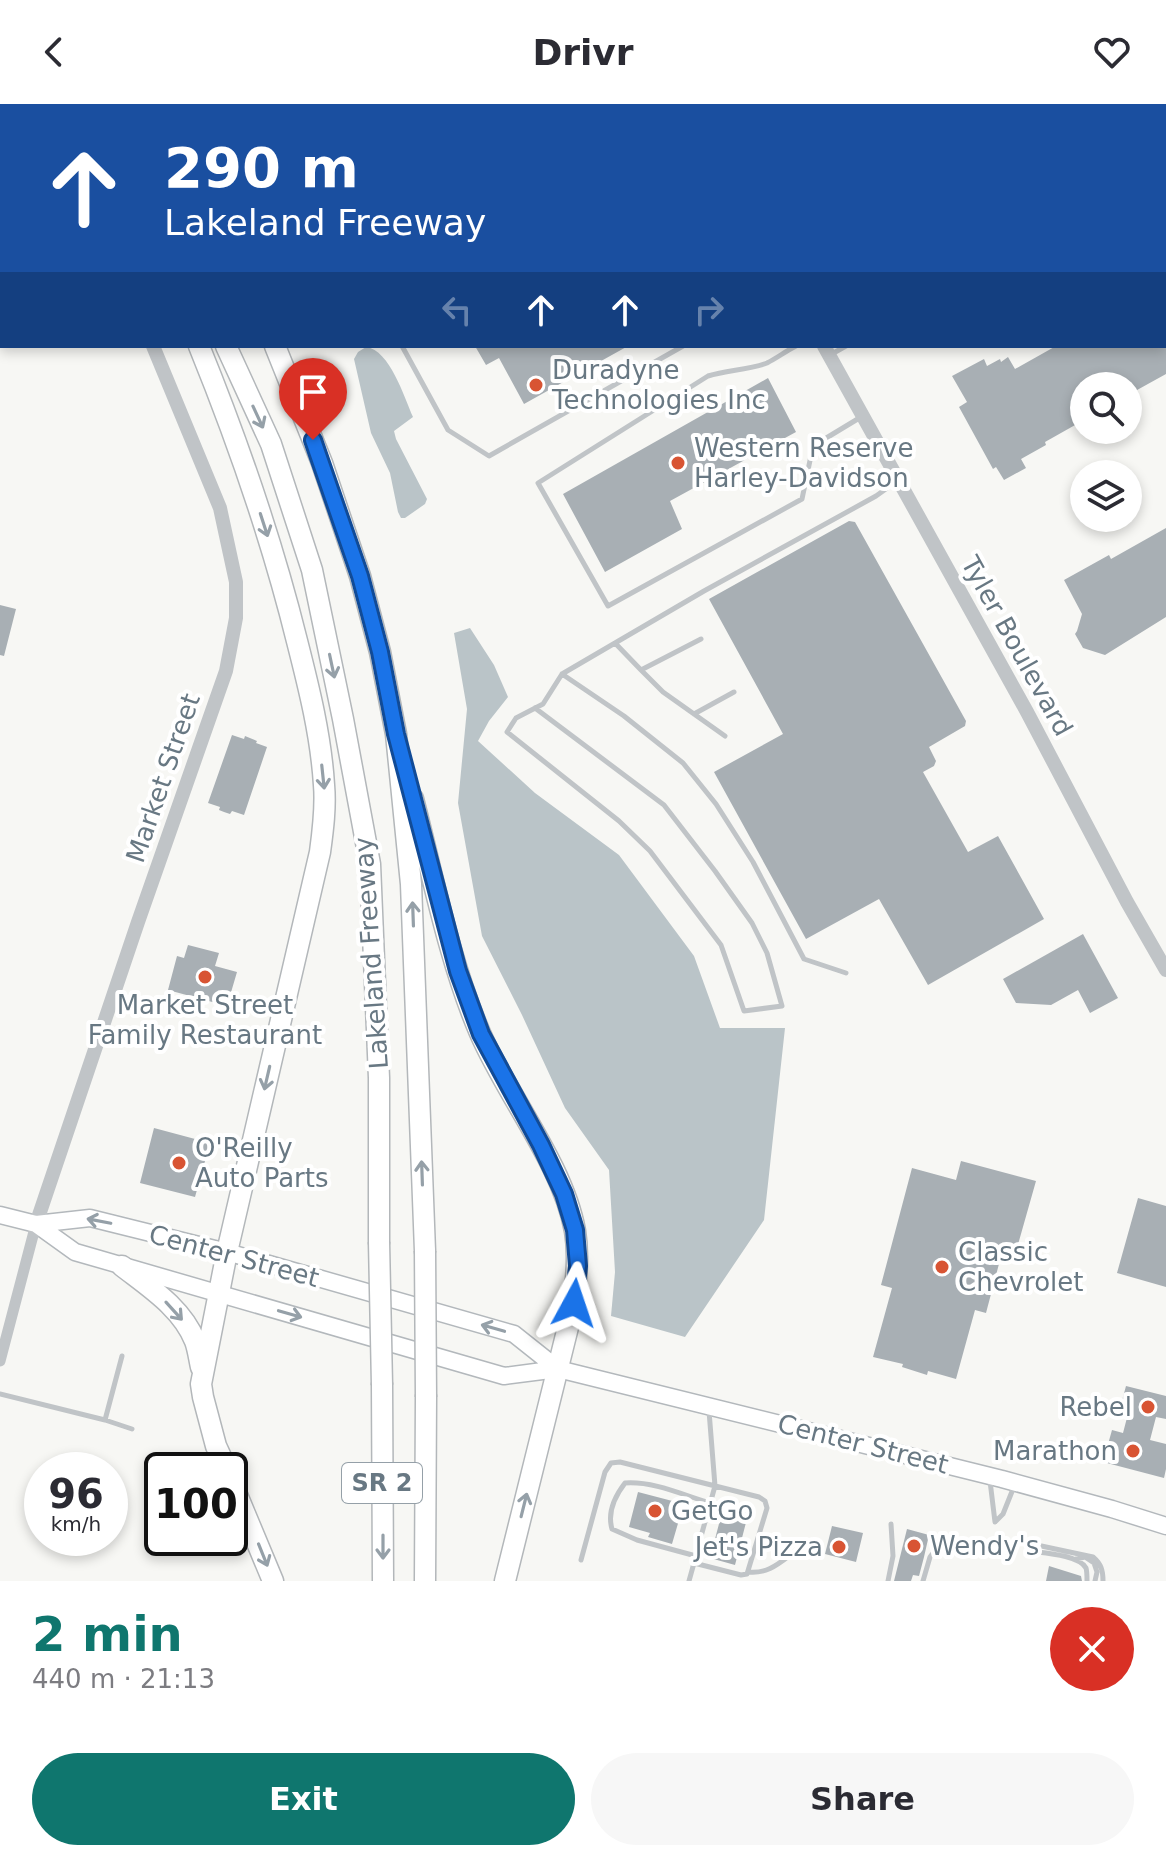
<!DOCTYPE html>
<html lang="en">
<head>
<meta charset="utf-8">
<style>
  body { margin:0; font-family:"DejaVu Sans",sans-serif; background:#f7f7f7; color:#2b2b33; height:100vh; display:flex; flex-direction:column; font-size:30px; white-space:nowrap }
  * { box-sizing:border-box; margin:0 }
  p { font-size:26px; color:#7c7c81 }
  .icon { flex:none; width:44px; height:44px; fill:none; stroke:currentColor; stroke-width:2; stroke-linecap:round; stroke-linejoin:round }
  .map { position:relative; height:1477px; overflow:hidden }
  .sheet { display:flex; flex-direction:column; background:#fff; flex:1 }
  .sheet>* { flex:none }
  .banner { position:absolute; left:0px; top:0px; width:1166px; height:244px; box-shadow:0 4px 12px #0003; background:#1a4fa0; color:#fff; overflow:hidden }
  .controls { position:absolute; left:1070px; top:268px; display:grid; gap:16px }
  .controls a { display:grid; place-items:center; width:72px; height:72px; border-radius:50%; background:#fff; box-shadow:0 4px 12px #0003; font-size:40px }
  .speed { position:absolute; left:24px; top:1348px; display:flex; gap:16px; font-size:40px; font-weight:700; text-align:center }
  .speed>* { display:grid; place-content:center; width:104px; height:104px; border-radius:50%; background:#fff; box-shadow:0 4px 12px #0003; line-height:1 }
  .speed small { font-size:20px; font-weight:400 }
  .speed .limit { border:4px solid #111; border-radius:12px; background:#fff; color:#111 }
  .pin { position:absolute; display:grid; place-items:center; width:68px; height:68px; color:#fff; margin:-82px -34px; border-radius:50% 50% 50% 0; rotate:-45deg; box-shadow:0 0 8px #0007 }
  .pin .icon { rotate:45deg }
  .me { position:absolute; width:88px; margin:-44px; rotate:5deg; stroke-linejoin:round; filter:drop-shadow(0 0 6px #0008) }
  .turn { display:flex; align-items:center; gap:28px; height:168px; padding:0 32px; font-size:36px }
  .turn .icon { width:104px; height:104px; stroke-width:2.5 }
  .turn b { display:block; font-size:56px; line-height:68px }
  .lanes { display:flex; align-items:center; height:76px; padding:0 32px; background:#0003; justify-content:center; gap:40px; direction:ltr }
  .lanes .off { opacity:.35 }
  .round { display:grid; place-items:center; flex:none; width:84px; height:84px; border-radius:42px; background:#f7f7f7 }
  .head { display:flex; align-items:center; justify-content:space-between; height:136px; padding:0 32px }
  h1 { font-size:48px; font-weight:700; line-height:60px; color:#0f766e }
  .cta { display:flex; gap:16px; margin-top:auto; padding:16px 32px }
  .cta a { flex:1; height:92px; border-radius:48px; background:#0f766e; color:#fff; font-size:32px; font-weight:700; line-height:92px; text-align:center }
  .cta a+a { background:#f7f7f7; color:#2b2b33 }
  header { display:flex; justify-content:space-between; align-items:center; height:104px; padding:0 32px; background:#fff; font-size:36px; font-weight:700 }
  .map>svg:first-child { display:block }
  .water { fill:#bac4c8 }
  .building { fill:#a8afb4 }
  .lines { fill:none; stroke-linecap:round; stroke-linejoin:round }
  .secondary-casing { stroke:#b3b8bc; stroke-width:19 }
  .motorway-casing { stroke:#b3b7ba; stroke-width:23 }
  .service { stroke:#c0c4c7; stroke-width:5 }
  .minor { stroke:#c0c4c7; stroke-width:11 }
  .tertiary { stroke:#c0c4c7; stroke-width:14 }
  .secondary { stroke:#fff; stroke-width:16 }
  .motorway { stroke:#fff; stroke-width:20 }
  .motorway-bridge-casing { stroke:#b3b7ba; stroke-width:23; stroke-linecap:butt }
  .motorway-bridge { stroke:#fff; stroke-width:20 }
  .oneway { stroke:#95a0a8 }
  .route-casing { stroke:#114b97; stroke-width:20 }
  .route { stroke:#1a73e8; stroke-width:14 }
  .poi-dot { fill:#d85433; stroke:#fff; stroke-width:3 }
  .labels { text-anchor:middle; stroke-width:8; stroke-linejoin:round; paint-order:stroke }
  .shield { fill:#fff; stroke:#95a0a8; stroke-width:2 }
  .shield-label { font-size:24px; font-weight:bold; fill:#687883 }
  .poi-label { font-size:26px; fill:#687883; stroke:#fff; text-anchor:start }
  .street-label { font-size:26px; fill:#687883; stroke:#fff }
</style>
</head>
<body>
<header><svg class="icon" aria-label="back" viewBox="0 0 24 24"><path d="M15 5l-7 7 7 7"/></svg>Drivr<svg class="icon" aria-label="heart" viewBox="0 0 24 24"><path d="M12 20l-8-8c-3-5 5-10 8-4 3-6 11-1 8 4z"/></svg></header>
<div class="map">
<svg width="1166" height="1477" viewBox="0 0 1166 1477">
  <rect width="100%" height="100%" fill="#f7f7f4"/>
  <path class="water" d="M366 243C390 246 404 293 413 313L394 327 396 335 427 395 425 400 405 414H401L398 408 390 369 371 329 354 255 358 248Z
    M470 524 494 561 508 593 489 617 478 637 535 689 619 751 694 852 720 924H785L764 1116 685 1233 611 1212 615 1168 609 1066 565 1004 522 911 482 832 458 699 467 605 454 529Z"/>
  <path class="building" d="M475 242H628L524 300 499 254 486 261Z
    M1056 242H1166V270L1128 291V282H1084V316L1045 338 1046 341 1021 355 1026 364 1004 376 996 363 993 365 959 303 967 298 952 272 984 255 987 262 1000 255 1001 258 1008 253 1015 265Z
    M768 274 796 328 670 397 682 425 605 468 563 390Z
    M849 417 855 418 966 617 965 622 929 643 936 657 934 662 923 668 968 748 998 732 1044 815 928 881 879 795 806 835 714 668 783 630 709 495Z
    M1166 424V513L1105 551 1083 544 1075 530 1077 527 1082 510 1064 476 1109 451 1111 455Z
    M0 501 16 505 4 552 0 551Z
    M232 631 244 635 245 632 257 637 256 639 267 643 244 711 232 707 230 710 224 708 219 706 220 703 208 699Z
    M1083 830 1118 894 1090 909 1078 886 1051 901 1016 899 1003 875Z
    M188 841 219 849 215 862 237 868 227 902 168 886 177 852 184 854Z
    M154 1024 210 1039 195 1093 140 1079Z
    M961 1057 1036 1077 1017 1144 1004 1141 986 1209 975 1206 956 1275 928 1267 927 1271 902 1263 903 1260 873 1253 892 1184 881 1181 912 1064 956 1076Z
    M1138 1094 1166 1102V1183L1117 1169Z
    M1126 1282 1166 1292V1315L1156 1313 1150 1336 1166 1340V1365L1164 1374 1103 1358 1112 1326 1123 1329 1129 1306 1120 1304Z
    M638 1388 680 1399 676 1416H679L672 1440 648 1433 650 1429 629 1423Z
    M725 1397 750 1403 735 1461 710 1454Z
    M832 1422 863 1429 856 1458 825 1450Z
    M907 1425 929 1431 924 1453 919 1472 913 1471 911 1477H894Z
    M1049 1462 1081 1472 1082 1477H1046Z"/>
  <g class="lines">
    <defs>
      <path id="secondary" d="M0 1111 36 1120 90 1114 227 1148 514 1230 558 1265
        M36 1120 75 1148 504 1272 558 1265 1002 1375 1112 1405 1166 1422"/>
      <path id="motorway" d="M101 0 102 2
        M155 0 156 2
        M199 242C238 338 272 436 297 537 309 584 321 632 324 681 326 703 323 726 320 748L227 1148 201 1280 203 1293 216 1342 227 1366
        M226 242 271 340 312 466 343 615 370 760 379 974V1138
        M275 242 322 359 360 472 380 548 396 630 411 780 425 1147
        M413 695C433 772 449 857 480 929 507 992 563 1060 575 1127 579 1151 576 1175 574 1199L505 1477
        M122 1162C149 1183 182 1204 195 1237 198 1245 199 1254 201 1263
        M382 1281 383 1477
        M230 1374 273 1477
        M425 1477 426 1293"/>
    </defs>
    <use href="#secondary" class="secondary-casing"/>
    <use href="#motorway" class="motorway-casing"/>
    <path class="service" d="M344 0V2L348 0
      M742 0 743 2
      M779 0 780 2
      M402 2 406 0
      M1164 68 1166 67
      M402 242 448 326 489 352 683 242
      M796 242C786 247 777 254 767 259 748 266 727 266 708 272L538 379 608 502 802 395 813 342 861 313
      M830 251 846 242
      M615 539 641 566 701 535
      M641 566 663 588 725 632
      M535 604 664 701 715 767 752 819 767 849 782 902 744 907 721 841 650 747 619 717 507 628 516 614 543 600 562 570
      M694 610 734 588
      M846 869 804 855 753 758 716 700 683 659 624 612 562 570 704 487 876 392 897 377
      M0 1290 105 1316 132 1325
      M105 1316 122 1252
      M990 1377 995 1418
      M996 1417 1003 1410 1015 1380
      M1032 1440 1093 1453C1101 1460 1103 1466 1103 1477
      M1030 1447C1044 1449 1079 1451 1086 1464 1087 1467 1087 1474 1087 1477
      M696 1452 637 1436 612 1425C607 1408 615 1392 625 1379 654 1377 683 1391 710 1399
      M695 1454 715 1382 709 1307
      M1076 1455 1085 1453 1094 1459 1097 1468 1095 1477
      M581 1456 605 1368 611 1359 620 1358 759 1393 765 1397 767 1404 747 1470 741 1471 694 1459 689 1477
      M748 1468C765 1470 776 1462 789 1452
      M888 1477 893 1452 891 1420
      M923 1477 930 1453 943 1436"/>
    <path class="minor" d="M0 1257 36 1120"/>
    <path class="tertiary" d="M25 0 26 2
      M691 0 692 2
      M824 242 1027 608 1127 798 1166 866
      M36 1120 138 818 226 567 236 514V478L220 404 153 242"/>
    <use href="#secondary" class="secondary"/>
    <use href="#motorway" class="motorway"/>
    <defs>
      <path id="motorway-bridge" d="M379 1138 382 1281
        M425 1147 426 1293"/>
    </defs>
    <use href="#motorway-bridge" class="motorway-bridge-casing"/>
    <use href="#motorway-bridge" class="motorway-bridge"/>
  </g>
  <defs><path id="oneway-shaft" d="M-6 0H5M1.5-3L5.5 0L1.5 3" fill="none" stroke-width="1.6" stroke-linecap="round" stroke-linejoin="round" transform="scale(2)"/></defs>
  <g class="oneway">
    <use href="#oneway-shaft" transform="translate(258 313) rotate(65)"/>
    <use href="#oneway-shaft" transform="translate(264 421) rotate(72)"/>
    <use href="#oneway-shaft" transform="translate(332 562) rotate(78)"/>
    <use href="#oneway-shaft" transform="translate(323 673) rotate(84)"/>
    <use href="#oneway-shaft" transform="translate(413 810) rotate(-92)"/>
    <use href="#oneway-shaft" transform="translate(267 974) rotate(103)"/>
    <use href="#oneway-shaft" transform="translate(422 1069) rotate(-92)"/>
    <use href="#oneway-shaft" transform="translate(99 1117) rotate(-169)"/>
    <use href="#oneway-shaft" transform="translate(174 1207) rotate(48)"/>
    <use href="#oneway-shaft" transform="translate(290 1210) rotate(16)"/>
    <use href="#oneway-shaft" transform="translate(493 1224) rotate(-164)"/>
    <use href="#oneway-shaft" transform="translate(524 1401) rotate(-76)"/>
    <use href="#oneway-shaft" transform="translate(383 1443) rotate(90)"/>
    <use href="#oneway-shaft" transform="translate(263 1451) rotate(68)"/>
  </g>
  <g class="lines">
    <defs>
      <path id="route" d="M313 336 360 472 380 548 396 630 458 867 481 930 541 1041 564 1090 575 1126 578 1162 574 1199"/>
    </defs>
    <use href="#route" class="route-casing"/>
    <use href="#route" class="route"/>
  </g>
  <g class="poi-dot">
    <circle cx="536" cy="281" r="8"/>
    <circle cx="678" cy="359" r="8"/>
    <circle cx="205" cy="873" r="8"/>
    <circle cx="179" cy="1059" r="8"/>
    <circle cx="942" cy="1163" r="8"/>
    <circle cx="1148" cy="1303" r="8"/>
    <circle cx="1133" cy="1347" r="8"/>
    <circle cx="655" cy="1407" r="8"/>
    <circle cx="914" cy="1442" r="8"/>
    <circle cx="839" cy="1443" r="8"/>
  </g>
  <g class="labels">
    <rect class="shield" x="342" y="1359" width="80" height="40" rx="6"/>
    <g class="shield-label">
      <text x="382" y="1387">SR 2</text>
    </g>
    <g class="poi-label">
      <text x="552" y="275">Duradyne<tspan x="552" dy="30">Technologies Inc</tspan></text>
      <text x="694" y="353">Western Reserve<tspan x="694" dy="30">Harley-Davidson</tspan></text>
      <text x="205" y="910" text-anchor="middle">Market Street<tspan x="205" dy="30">Family Restaurant</tspan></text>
      <text x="195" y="1053">O'Reilly<tspan x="195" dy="30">Auto Parts</tspan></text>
      <text x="958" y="1157">Classic<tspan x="958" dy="30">Chevrolet</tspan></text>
      <text x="1132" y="1312" text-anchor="end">Rebel</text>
      <text x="1117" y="1356" text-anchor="end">Marathon</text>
      <text x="671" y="1416">GetGo</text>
      <text x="930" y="1451">Wendy's</text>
      <text x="823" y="1452" text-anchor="end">Jet's Pizza</text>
    </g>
    <g class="street-label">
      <text transform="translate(1017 542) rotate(61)" y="9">Tyler Boulevard</text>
      <text transform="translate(163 674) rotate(-71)" y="9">Market Street</text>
      <text transform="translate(371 849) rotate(-94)" y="9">Lakeland Freeway</text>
      <text transform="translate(234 1152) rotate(15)" y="9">Center Street</text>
      <text transform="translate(863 1340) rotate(14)" y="9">Center Street</text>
    </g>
  </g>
</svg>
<div class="controls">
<a><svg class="icon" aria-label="search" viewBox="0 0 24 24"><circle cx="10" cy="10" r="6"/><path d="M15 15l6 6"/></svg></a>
<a><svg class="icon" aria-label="layers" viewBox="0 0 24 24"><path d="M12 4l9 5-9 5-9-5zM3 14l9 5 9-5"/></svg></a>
</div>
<div class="speed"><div>96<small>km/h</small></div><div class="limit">100</div></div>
<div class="pin" style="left:313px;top:336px;background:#d93025"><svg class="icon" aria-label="arrive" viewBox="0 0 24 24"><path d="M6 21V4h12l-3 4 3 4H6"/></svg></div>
<svg class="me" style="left:574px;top:1199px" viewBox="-20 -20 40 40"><path d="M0-17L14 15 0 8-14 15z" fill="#1a73e8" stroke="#fff" stroke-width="4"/></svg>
<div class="banner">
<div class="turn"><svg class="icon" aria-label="ahead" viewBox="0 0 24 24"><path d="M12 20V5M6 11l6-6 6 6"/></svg><div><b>290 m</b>Lakeland Freeway</div></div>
<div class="lanes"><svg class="icon off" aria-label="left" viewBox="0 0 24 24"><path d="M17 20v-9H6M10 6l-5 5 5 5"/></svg><svg class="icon" aria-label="ahead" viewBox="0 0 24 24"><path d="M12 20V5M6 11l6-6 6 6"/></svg><svg class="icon" aria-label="ahead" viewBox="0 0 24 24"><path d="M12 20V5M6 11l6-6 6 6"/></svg><svg class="icon off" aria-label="right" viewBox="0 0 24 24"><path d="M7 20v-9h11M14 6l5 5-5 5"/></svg></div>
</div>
</div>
<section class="sheet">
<div class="head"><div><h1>2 min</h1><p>440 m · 21:13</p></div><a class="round" style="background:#d93025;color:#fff"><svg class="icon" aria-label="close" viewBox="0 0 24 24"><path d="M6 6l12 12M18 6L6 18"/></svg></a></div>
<div class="cta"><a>Exit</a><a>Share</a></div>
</section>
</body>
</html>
